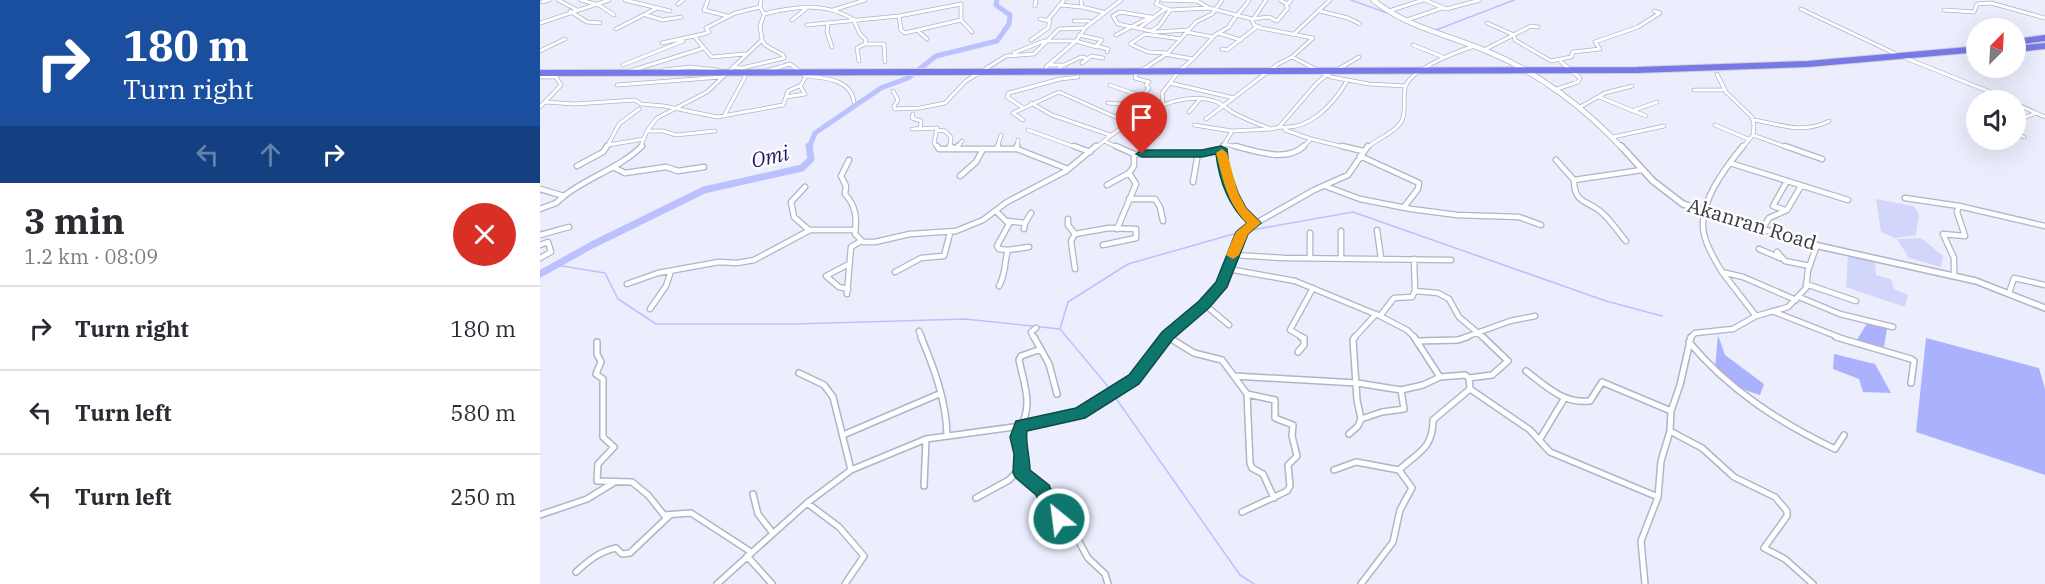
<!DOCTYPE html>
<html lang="en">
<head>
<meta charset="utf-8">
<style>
  body { margin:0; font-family:"IBM Plex Serif",serif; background:#f7f7f7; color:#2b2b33; height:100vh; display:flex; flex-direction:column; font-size:22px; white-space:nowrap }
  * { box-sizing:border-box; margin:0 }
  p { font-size:20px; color:#7c7c81 }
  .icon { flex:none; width:33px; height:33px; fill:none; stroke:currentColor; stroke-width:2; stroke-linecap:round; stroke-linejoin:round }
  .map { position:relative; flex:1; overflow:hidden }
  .side { display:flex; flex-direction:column; background:#fff; width:540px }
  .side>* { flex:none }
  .banner { background:#1a4fa0; color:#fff; overflow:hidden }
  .needle { width:39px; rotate:24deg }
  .buttons { position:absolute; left:1426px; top:18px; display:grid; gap:12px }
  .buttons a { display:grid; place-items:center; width:60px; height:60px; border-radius:50%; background:#fff; box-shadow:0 6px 24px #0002; font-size:30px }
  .pin { position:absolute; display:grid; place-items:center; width:51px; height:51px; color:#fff; margin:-62px -26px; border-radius:50% 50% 50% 0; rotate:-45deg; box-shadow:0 0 6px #0007 }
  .pin .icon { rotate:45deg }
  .me { position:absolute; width:66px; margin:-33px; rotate:331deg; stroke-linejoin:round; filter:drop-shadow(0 0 4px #0008) }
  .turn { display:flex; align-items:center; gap:21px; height:126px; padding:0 24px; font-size:27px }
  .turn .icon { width:78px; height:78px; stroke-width:2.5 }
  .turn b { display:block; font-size:42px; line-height:51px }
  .lanes { display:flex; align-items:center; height:57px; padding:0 24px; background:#0003; justify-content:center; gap:30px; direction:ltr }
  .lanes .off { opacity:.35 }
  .round { display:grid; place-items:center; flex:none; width:63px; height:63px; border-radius:32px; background:#f7f7f7 }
  .headline { display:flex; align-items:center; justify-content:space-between; height:102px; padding:0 24px }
  h1 { font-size:36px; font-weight:800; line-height:45px }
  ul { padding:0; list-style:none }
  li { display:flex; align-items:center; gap:18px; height:84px; padding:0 24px; border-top:2px solid #e1e1e2 }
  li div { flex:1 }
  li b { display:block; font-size:22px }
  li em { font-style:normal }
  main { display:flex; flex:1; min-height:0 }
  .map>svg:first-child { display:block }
  .green { fill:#d2d6fb }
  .forest { fill:#abb2fd }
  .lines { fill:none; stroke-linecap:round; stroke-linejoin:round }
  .stream { stroke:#bbc1fe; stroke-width:1.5 }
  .river-far1 { stroke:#bbc1fe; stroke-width:5 }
  .river { stroke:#bbc1fe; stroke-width:7 }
  .street-far2-casing { stroke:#b1b4c6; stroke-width:4.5 }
  .street-far1-casing { stroke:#b1b4c6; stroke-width:7 }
  .street-casing { stroke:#b1b4c6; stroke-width:8 }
  .secondary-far1-casing { stroke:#b1b4c6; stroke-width:6 }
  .secondary-casing { stroke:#b1b4c6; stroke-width:8 }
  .highway-casing { stroke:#d3d3d5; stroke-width:8 }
  .street-far2 { stroke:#fff; stroke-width:3 }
  .street-far1 { stroke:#fff; stroke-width:4.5 }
  .street { stroke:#fff; stroke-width:5 }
  .secondary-far1 { stroke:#fff; stroke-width:4.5 }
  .secondary { stroke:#fff; stroke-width:5 }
  .highway { stroke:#7779e8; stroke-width:6 }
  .route { fill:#0f766e; stroke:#0a4d48; stroke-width:1.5 }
  .slow { fill:#f59e0b }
  .labels { text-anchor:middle; stroke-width:5; stroke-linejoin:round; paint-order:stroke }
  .street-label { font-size:20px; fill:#383941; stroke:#fdfdfd }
  .water-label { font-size:21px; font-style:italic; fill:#23176b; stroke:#fdfdfd }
</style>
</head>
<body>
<main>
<section class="side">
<div class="banner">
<div class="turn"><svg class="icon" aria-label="right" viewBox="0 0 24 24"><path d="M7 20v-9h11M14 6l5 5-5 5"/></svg><div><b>180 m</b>Turn right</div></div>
<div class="lanes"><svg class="icon off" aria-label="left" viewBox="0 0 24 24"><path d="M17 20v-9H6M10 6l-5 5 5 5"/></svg><svg class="icon off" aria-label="ahead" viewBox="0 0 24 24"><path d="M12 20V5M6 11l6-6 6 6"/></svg><svg class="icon" aria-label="right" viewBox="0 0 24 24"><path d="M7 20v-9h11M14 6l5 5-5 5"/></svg></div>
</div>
<div class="headline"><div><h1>3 min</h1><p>1.2 km · 08:09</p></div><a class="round" style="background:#d93025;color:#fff"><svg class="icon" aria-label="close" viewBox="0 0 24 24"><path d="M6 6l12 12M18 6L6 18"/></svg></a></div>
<ul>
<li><svg class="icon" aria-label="right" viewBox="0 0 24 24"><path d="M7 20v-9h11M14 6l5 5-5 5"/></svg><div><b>Turn right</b></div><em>180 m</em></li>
<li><svg class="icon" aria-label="left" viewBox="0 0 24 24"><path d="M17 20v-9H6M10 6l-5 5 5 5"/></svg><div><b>Turn left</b></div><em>580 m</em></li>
<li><svg class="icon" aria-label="left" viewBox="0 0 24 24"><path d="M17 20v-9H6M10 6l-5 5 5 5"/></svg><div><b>Turn left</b></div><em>250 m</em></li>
</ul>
</section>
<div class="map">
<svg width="1505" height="584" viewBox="0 0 1505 584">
  <rect width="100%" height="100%" fill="#eceefe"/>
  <path class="green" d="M1336 199 1373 206 1379 214 1376 235 1355 238 1341 232Z
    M1381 238 1403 256 1401 267 1369 258 1357 239Z
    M1308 254 1335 260 1336 275 1351 279 1354 289 1368 295 1365 307 1306 287Z"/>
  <path class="forest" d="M1327 323 1347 329 1344 347 1317 340Z
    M1178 335 1185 355 1224 384 1220 395 1202 389 1175 368Z
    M1386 338 1499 368 1505 389V475L1376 432Z
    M1294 354 1335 364 1351 393 1323 392 1319 379 1293 369Z"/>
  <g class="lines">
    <path class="stream" d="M811 0 850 14
      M896 30 974 0
      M706 231 813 212 1066 301 1122 316
      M16 265 65 273 78 299 116 324H255L425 319 520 329 570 389
      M520 329 528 302 588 264 697 233
      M575 397 700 575 714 584"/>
    <path class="river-far1" d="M269 148 275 133 341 88 368 78 396 56 457 41 469 24 470 15 456 5 457 0"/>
    <path class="river" d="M0 274 52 245 164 190 262 168 271 159 269 146"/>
    <defs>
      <path id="street-far2" d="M18 0 37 10
        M41 0 59 5 74 15
        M85 0 130 11
        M168 0 164 10 187 16
        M541 0 542 7 563 12
        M618 0 616 4 630 10 669 8
        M622 0 657 1 669 8 712 19 729 17 737 21 748 8 746 6 751 0
        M740 0 747 4
        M885 0 906 9 940 0
        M2 2 9 0
        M138 4 143 0
        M521 5 541 7
        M495 6 496 0
        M1261 9 1358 55 1470 100
        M293 10 325 0
        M1404 10 1434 12 1437 4 1451 3 1505 18
        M30 11 47 22 60 23
        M780 11 808 18 820 24
        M849 11 883 0
        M224 14C256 6 288 2 316 21
        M106 15 123 20 141 17
        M359 16 421 4V20L432 32
        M611 17 580 12 573 16 578 24 616 32 648 30
        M714 18 726 0
        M712 19 714 25 721 28 773 38 752 57 791 77 829 84 866 86
        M252 20 268 7
        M867 20 902 8
        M314 21 320 34 326 40 325 44 317 48 319 61
        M507 21 524 0
        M534 21H549
        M0 23 69 0
        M947 23 974 35 975 40 1011 61 1031 57 1033 52 1060 49 1055 42 1098 27 1120 13 1114 11
        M288 24 287 32 292 47
        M267 25 359 16 361 30 365 33 421 20
        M599 28 625 9
        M76 29 117 8
        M377 30 387 39
        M613 30 619 26 630 10
        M646 32 673 37
        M678 33 701 40
        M754 34 790 0
        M539 35 562 40 556 46 568 49 567 52
        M576 35 610 17
        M491 40 508 28 510 21 500 19
        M122 43 163 34 169 32 166 28 195 13 220 7
        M325 44H344L345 62
        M873 45 903 57
        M163 47 172 57 205 54
        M682 49 687 50 718 26
        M944 50 991 26 998 27
        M0 51 25 39
        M474 53 504 41H536L546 27 581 0
        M627 53 608 52 590 44 605 34 641 39
        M624 54 653 59 675 35 689 27C691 20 704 9 709 0
        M542 63 551 56 563 58
        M83 65 143 41
        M508 65H525
        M193 67 202 68 244 58 243 55 225 45 222 40
        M506 67 536 41 557 47
        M520 67 541 57 546 58
        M124 70 150 67 178 70
        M90 71 161 49 163 47 155 37
        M226 71 250 64 266 76 261 85 248 91 246 97
        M795 71 819 57
        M1177 74 1186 92 1212 117 1214 125 1213 135 1202 148
        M266 76C285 78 311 79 314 102
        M0 77H16L21 85 0 107
        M630 83 638 72 653 59
        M77 85 182 77
        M570 85 606 98
        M1014 90 1038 82 1040 78 1019 60
        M1154 90H1182
        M353 91 358 100 354 106 355 109 380 108 405 103 426 81 466 56 494 54 519 29 544 28
        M1059 97 1106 116
        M592 99 618 104
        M607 101 605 93 609 88 606 85 609 82 595 78 596 74 628 53 656 22 672 14 682 0
        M5 102 35 104 95 100 101 104 124 106 177 117 243 105 246 97 265 94 260 86
        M491 103 512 115 570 135
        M568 103 580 104 598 96
        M623 103 622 93 630 83 694 98
        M1476 104 1505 117
        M482 107 467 97 469 93 520 79 538 77
        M1040 107 1065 93 1092 86
        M99 109 79 124 68 145 104 139
        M1092 111 1117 102
        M649 112 660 99
        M373 114 372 118 381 121 380 129
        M184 116 205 77 203 72
        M666 119 738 64 752 57
        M483 120 473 113 519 92 589 123
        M1215 120C1240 125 1265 134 1289 121
        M1476 121 1496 113
        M654 125 692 131
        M1175 125 1208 139
        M739 127C769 131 793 105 807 81
        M372 129 397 128 394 143 398 148
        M731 129 739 127 777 83 788 74
        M397 130 405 131 411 137 410 146 413 148
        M488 130 538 148
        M745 130 771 139
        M107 131H123L136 135 175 131
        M1476 133 1484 137
        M1213 135 1249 148
        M1073 137 1124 126
        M564 141 579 148
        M684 144 702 148
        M66 148 68 145
        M100 148 107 131 117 118 167 92 222 40 220 26 224 14 220 7 221 0
        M417 148 422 141
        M457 148 461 135
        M477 148 478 140
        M555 148C584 124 636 86 677 102 682 104 687 109 692 112 704 119 718 124 731 129L692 131 682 148
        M762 148 771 139 808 148
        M827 148C836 139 850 135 858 126 869 115 861 98 866 85 874 68 918 51 935 46"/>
      <path id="street-far1" d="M397 146 399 149H477
        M410 146 415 149
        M477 146V149L528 169
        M534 146 550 152
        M576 146 594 154 662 153 681 149 683 146
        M695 146C716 151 746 163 764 146
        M802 146 823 151
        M1245 146 1282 159
        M416 149 418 146
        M457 149 458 146
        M681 149C686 177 692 203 714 223
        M820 156 879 183 878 189 864 207
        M309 160 301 176 306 186 305 194C316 206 317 218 315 234L323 242H335L370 234 416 231 443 220 467 202 526 171 556 146
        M1016 160 1034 180C1034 203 1046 200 1060 211 1070 219 1078 232 1086 241
        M1190 163 1308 200
        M37 166 63 152 67 146
        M73 167 85 173 126 167 138 171 164 167
        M420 176 436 162 442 151
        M1034 180 1102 170
        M653 182 658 153
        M567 185 589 173
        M785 186 820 199 871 209 917 215 979 217 1001 225
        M265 187 251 202 254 217 269 230
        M0 189 24 196 16 203 0 209
        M24 196C48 177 80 168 102 146
        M1365 198 1419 206
        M589 199H615L620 207 623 221
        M1245 210 1233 206 1247 181
        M457 212 469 224 457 246 459 249 468 250C464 263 466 274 459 286
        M528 219V225L535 234 569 228 596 229V238L563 245
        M468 221 485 223 484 229
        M485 223 491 213
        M1223 228 1229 218 1247 210 1261 186
        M577 229 596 184 589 173 594 166V154
        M837 230 841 258
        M801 231V258
        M770 233V258
        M535 234 531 241 535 269
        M0 235 29 227
        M0 245 8 242 11 252 0 258
        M1219 249 1240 258
        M468 250 489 247
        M1237 252 1245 261 1270 266
        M693 255 745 258 911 260
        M307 265 286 276 299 287 308 289
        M688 269 755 281 840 316 867 330 875 338
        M355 272 381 258 404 256 410 233
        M1182 272C1175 260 1167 248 1164 234 1157 204 1185 168 1203 146
        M1414 275V258L1403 234 1425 236 1417 212 1419 206 1505 226
        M87 284 118 273 179 262 197 263 214 260 270 230H315
        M1266 284 1316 301
        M875 291 898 293 909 299 919 317 944 338
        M1469 293 1474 278 1505 285
        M307 294 311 247 321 241
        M1259 297 1300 314 1353 327
        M664 304 689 325
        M110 309 126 286 131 271
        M1232 311 1301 338
        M840 316 854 298 872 297 875 291 874 259
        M1216 316 1182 272 1203 277 1256 300
        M379 331 382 338
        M627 336 630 338
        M494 338 491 332 496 328
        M626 338 664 304 682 284 704 230 774 190 808 175 828 146
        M764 338 750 330 773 288
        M814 338 836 314
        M923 338 970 321 995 316
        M1150 338 1155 333 1193 329 1216 316 1248 307 1266 288 1268 270 1277 245"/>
      <path id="street" d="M381 337C394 368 406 400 407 434
        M494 337 509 364 517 394
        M628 337 654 353 682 360 707 394 735 400V418L753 425 752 436 757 456 748 465 750 486 747 491 702 512
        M874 337 900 377 925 375 929 378 930 389 990 430 1010 452 1118 497
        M1296 337 1371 359 1374 361 1371 383
        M878 341 918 340 927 337
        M57 342V354L61 362 56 374 63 379V437L74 447 58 464 57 481 92 482 108 495 124 515 151 513 211 552
        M1149 342C1189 390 1239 422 1295 449L1304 435
        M501 349 481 356 479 360C485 388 494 406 478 432L482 454V473L503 490 512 513 531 527 548 558 565 574 568 584
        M758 352 764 345V338L761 337
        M986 371C1006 386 1023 404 1050 401L1062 382 1131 411
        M259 373 284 385 293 397 311 470
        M694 376 817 383 861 390 883 385 900 377
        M929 378 952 375 968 361 943 337
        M707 394 710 463 712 468 723 474 734 498
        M821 419 842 412 864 409 861 390
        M1130 431 1162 448 1194 477 1235 497 1247 511V516L1224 548 1245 559 1273 584
        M809 434 818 426 821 419 817 400 813 340 815 337
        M303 435 399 394
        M1000 439 1024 399
        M794 470 816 462 859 470
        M384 486 386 439
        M213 494 218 514 232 532
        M436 498 469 480 481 467
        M267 503 299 527 324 556 305 584
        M0 515 47 499 73 483
        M207 556 232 584
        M36 572C48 561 60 551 76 548L82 554 90 553 129 516
        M177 584 267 503 311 470 386 439 481 426 540 414 583 388 601 372 627 337
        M821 584 853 542 860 510 872 488 859 470C878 452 893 449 893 420L930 389
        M1105 584 1101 541 1118 497 1121 461 1130 431 1131 411 1140 385 1151 337"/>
      <path id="secondary-far1" d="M833 0C868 28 909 35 949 52 999 73 1046 109 1082 148"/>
      <path id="secondary" d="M1081 146 1113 181 1143 204 1270 244 1436 281 1505 308"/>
      <path id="highway" d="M1476 42 1505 38
        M1476 49 1505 46
        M0 73 1097 70 1268 64 1428 50"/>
    </defs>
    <use href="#street-far2" class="street-far2-casing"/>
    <use href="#street-far1" class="street-far1-casing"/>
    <use href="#street" class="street-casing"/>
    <use href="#secondary-far1" class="secondary-far1-casing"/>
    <use href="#secondary" class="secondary-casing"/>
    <use href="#highway" class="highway-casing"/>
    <use href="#street-far2" class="street-far2"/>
    <use href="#street-far1" class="street-far1"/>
    <use href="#street" class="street"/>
    <use href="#secondary-far1" class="secondary-far1"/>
    <use href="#secondary" class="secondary"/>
    <use href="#highway" class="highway"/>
  </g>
  <path class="route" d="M681 146 687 149 689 167 698 193 706 208 721 223 708 234 687 287 669 308 633 339 599 384 545 418 487 431C485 439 490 459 490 470L509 485 519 508 528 519 525 525 519 527 506 518 496 495 476 478 473 473 474 454 470 437 476 421 481 420 536 408 589 375 622 332 659 301 676 282 696 232 707 223C688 205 679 179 676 154L662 157H602L596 154 602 150H662Z"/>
  <path class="slow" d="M682 149 687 153 698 193 706 208 721 223 708 234 699 255 693 259 686 255 696 232 707 223C687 203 683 179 676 153Z"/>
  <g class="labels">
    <g class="street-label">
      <text transform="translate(1212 224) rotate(17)" y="7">Akanran Road</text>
    </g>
    <g class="water-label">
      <text transform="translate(230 157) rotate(-13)" y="7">Omi</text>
    </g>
  </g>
</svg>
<div class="buttons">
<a><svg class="needle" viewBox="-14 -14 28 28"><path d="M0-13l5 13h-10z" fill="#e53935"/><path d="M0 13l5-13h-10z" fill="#7c7c81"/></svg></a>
<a><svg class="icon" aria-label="sound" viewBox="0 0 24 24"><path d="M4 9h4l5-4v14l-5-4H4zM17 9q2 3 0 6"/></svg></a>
</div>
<div class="pin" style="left:602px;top:154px;background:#d93025"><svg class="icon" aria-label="arrive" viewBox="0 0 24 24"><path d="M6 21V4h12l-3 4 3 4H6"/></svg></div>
<svg class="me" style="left:519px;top:519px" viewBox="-20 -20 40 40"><circle r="17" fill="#0f766e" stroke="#fff" stroke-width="3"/><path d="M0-11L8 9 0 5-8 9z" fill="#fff"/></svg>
</div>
</main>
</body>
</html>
